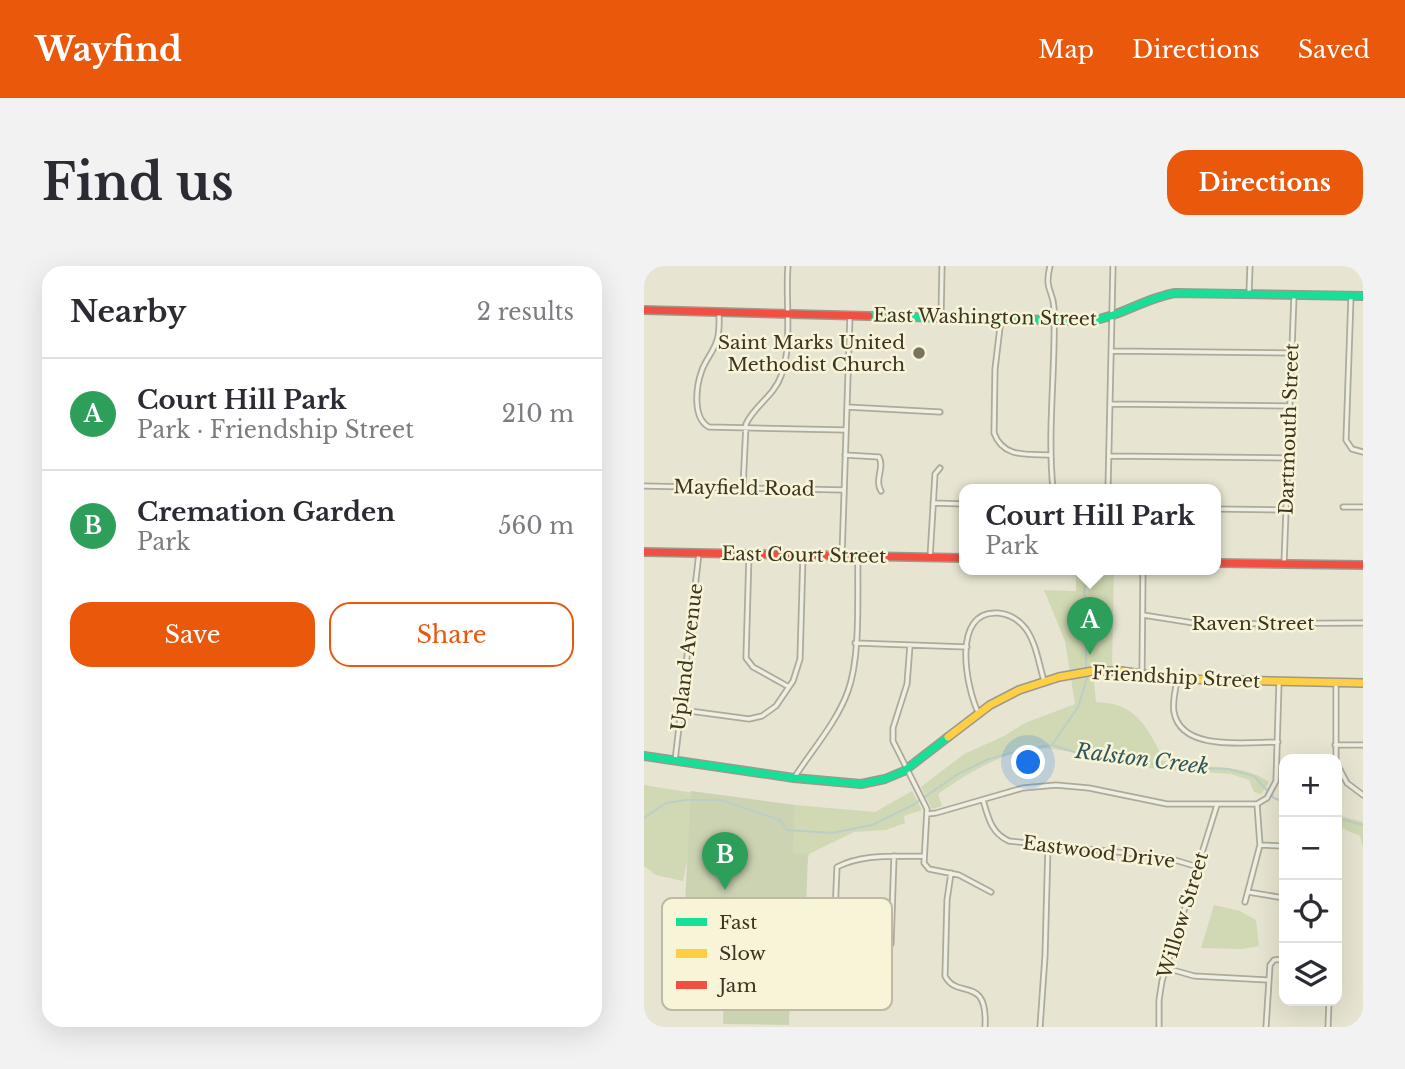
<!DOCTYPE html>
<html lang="en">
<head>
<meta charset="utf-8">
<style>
	:root { --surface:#fff; --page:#f2f2f3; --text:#2b2b33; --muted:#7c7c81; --line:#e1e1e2; --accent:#ea580c }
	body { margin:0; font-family:"Libre Baskerville",serif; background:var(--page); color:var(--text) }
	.controls { position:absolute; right:21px; bottom:21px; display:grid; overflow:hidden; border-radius:14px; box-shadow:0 7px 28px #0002 }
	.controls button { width:63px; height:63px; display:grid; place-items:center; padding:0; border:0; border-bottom:2px solid var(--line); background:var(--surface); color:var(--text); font:35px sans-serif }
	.you { position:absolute; left:385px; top:497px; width:24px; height:24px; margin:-18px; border:5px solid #fff; border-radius:50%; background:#1a73e8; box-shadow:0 0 0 10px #1a73e833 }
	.badge { display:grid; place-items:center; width:46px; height:46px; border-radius:50%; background:var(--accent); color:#fff; font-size:23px; font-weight:700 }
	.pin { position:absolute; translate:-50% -58px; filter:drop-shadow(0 2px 4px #0008) }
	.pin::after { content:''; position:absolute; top:37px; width:24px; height:21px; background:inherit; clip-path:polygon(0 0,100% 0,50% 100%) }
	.popup { position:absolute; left:315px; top:218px; width:262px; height:91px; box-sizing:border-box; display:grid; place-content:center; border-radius:14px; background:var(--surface); filter:drop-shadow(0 2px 5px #0005); font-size:23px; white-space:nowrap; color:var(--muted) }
	.popup b { font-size:26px; color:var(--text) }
	.popup::after { content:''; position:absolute; left:50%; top:100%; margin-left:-14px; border:14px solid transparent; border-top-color:var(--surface) }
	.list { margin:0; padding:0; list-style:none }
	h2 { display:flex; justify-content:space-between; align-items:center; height:91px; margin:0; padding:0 28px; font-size:30px }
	h2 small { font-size:23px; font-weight:400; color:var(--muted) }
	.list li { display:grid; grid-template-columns:46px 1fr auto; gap:21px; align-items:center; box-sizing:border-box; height:112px; padding:0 28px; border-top:2px solid var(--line) }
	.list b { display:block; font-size:26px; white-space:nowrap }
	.list p { margin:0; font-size:23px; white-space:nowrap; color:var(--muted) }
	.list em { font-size:23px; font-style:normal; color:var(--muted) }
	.actions { display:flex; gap:14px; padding:21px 28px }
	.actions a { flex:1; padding:16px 0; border:2px solid var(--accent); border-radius:21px; text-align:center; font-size:24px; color:var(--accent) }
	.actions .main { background:var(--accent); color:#fff }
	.icon { flex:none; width:38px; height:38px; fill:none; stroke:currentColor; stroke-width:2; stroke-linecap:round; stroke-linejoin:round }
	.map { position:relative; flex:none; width:719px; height:761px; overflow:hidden; border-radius:21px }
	header { display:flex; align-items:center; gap:42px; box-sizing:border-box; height:98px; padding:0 35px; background:var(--accent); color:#fff }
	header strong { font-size:33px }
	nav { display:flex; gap:38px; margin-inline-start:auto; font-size:24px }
	.intro { display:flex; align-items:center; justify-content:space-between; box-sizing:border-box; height:168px; padding:0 42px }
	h1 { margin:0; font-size:49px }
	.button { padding:18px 32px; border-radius:21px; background:var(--accent); color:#fff; font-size:24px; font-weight:700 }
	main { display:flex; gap:42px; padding:0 42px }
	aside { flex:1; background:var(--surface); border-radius:21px; box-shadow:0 7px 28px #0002 }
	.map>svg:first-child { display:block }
	.green { fill:#d0d9b3 }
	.cemetery { fill:#ccd3b3 }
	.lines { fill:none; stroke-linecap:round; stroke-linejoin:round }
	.stream { stroke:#bccec6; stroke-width:2 }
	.street-casing { stroke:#adaa99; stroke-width:7 }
	.fast-casing { stroke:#9c998a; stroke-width:10 }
	.slow-casing { stroke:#9c998a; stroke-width:10 }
	.jam-casing { stroke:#9c998a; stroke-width:10 }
	.street { stroke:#efeee3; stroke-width:3.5 }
	.fast { stroke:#16e098; stroke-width:7 }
	.slow { stroke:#ffcf43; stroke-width:7 }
	.jam { stroke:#f24e42; stroke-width:7 }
	.poi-dot { fill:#78725e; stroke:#f7f4d8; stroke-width:2.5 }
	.labels { text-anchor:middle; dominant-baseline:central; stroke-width:5; stroke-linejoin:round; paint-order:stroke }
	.street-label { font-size:19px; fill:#3d3420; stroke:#f7f4d8 }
	.poi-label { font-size:19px; fill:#3d3420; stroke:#f7f4d8; text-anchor:end }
	.water-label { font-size:21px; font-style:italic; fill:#2f565d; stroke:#f7f4d8 }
	.key { fill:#f7f4d8; stroke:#bfbaa1; stroke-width:2 }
	.key-label { font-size:19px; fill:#3d3420 }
</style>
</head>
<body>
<header>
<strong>Wayfind</strong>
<nav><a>Map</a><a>Directions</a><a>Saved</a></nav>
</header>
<div class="intro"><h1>Find us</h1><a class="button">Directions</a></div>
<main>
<aside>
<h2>Nearby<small>2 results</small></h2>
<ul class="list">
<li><span class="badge" style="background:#2e9e5b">A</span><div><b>Court Hill Park</b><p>Park · Friendship Street</p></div><em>210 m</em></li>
<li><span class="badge" style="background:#2e9e5b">B</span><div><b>Cremation Garden</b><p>Park</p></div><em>560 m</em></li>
</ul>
<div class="actions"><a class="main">Save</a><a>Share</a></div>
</aside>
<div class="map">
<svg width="719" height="761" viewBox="0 0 719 761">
	<rect width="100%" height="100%" fill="#e7e5d1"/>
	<path class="green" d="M432,303H470L468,403L449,404L452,436C490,437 501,457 517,488L516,494C551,505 594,494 625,516L617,528L610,526L605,514L587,508L505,502L506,496L501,495L499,500C469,497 439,487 409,483C369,479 325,506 294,528L298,540L288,543L277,521L320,488L360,470L381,457L431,438L421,375L400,324L432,325Z
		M0,519L100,535L52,553L39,615L12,609L0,600Z
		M268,525L278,544L260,550L261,557L242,564L210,566L165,588L163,598L150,592L147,581L151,539L231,546Z
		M693,549L719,556V582L716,570L693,560Z
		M570,639L596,645L612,654L615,680L598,683L557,682Z"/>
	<path class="cemetery" d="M47,525L151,539L149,587L164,588L160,699H147L145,759L79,758L80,723L63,721L64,693H38Z"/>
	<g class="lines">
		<path class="stream" d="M442,400L443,348L440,325L444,309
			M408,479L434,441L443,412
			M0,552L22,537L42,534H77L136,554L143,564L188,567L228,559L269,539L314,508L345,493L382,483L408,479L440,489L538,502L584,503L610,510L630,532L640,536
			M693,552L719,559"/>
		<defs>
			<path id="street" d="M406,0C400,25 409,23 410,42C412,102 403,163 409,223
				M605,28L606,0
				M707,30L702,174L708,183L719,186
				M75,46C75,55 76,65 73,74C70,85 62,93 58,104C52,120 48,152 65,161L202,164
				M297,51L298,0
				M357,53L351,103L350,167C359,192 383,188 405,189
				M468,85L648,87
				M467,138L646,140
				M203,141L296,146
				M201,189L235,191C241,202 230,213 237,225
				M465,190L644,192
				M0,220L200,224
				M99,222L102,158C110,140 130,130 137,110C149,81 141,32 144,0
				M464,223L469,0
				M289,237L320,238
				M699,241H719
				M572,243L642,244
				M105,288L102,392L109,401L145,421
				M198,290L206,49
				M286,292L291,208L296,202
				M640,298L650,29
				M499,349L556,358L719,357
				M211,377L323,381
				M266,379L263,418L249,462V475L283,543L280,597L285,603L315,609L347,626
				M498,406L499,303
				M533,413C532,423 528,435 530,446C537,486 603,476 634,476
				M38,444L105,453L118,450L132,440L149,415L156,393L159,289
				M334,446C322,421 307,344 354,347C366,348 375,354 382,363C392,377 395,398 400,415
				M691,479H719
				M692,493V417
				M31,495L55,287
				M693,498L703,517L719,529
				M150,512C168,484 193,456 204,425C217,389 213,329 214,290
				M339,534C344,551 347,567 365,575L502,589L524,592L554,601
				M283,548L292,547L379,522L412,519L445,522L523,538H613L623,532L632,515L635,416
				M616,579L640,580
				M250,590L247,678L241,683L193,681L190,671L193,601C220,587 251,591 280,590
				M307,607L303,634L301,710C313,734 344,708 341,761
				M604,626L640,632
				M601,636L616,579L613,538
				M522,702L550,710L624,714
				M396,761L401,690L404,579
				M515,761V734L518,715L573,539
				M622,761L626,699L630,694L640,693
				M684,761L685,735"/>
			<path id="fast" d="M225,50L445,55C476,51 501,32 531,27L719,30
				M0,490L150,512L217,518L241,513L260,505L304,471"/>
			<path id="slow" d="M304,471L346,439L375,424L415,411L449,405H477L533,413L719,417"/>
			<path id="jam" d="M0,44L225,50
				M0,286L320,292
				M572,297L719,299"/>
		</defs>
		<use href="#street" class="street-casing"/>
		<use href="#fast" class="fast-casing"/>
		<use href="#slow" class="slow-casing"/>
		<use href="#jam" class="jam-casing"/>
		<use href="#street" class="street"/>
		<use href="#fast" class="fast"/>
		<use href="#slow" class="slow"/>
		<use href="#jam" class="jam"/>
	</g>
	<circle class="poi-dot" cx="275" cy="87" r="7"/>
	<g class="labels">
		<g class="street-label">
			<text transform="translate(341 51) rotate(1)">East Washington Street</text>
			<text transform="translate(645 163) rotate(-88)">Dartmouth Street</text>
			<text transform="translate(100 222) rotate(1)">Mayfield Road</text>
			<text transform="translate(160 289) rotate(1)">East Court Street</text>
			<text x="609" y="357">Raven Street</text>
			<text transform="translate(43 391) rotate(-83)">Upland Avenue</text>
			<text transform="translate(532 411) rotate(3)">Friendship Street</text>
			<text transform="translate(455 586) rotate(7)">Eastwood Drive</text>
			<text transform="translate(539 649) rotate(-73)">Willow Street</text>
		</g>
		<g class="poi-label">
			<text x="261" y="76">Saint Marks United<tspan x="261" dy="22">Methodist Church</tspan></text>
		</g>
		<g class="water-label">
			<text transform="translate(498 493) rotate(7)">Ralston Creek</text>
		</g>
	</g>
	<rect x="18" y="632" width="230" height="112" rx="10" class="key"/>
	<rect x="32" y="652" width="31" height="8" fill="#16e098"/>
	<rect x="32" y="683" width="31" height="9" fill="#ffcf43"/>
	<rect x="32" y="715" width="31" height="8" fill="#f24e42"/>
	<g class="key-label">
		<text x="75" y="663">Fast</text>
		<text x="75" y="694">Slow</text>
		<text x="75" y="726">Jam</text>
	</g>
</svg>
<div class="controls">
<button>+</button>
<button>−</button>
<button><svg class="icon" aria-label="locate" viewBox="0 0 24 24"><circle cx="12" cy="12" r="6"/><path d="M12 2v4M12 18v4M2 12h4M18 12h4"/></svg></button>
<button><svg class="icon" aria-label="layers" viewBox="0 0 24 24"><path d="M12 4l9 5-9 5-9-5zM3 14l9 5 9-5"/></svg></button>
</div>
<div class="you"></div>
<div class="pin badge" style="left:446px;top:389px;background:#2e9e5b">A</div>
<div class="popup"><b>Court Hill Park</b>Park</div>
<div class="pin badge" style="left:81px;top:624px;background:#2e9e5b">B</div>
</div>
</main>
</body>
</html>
